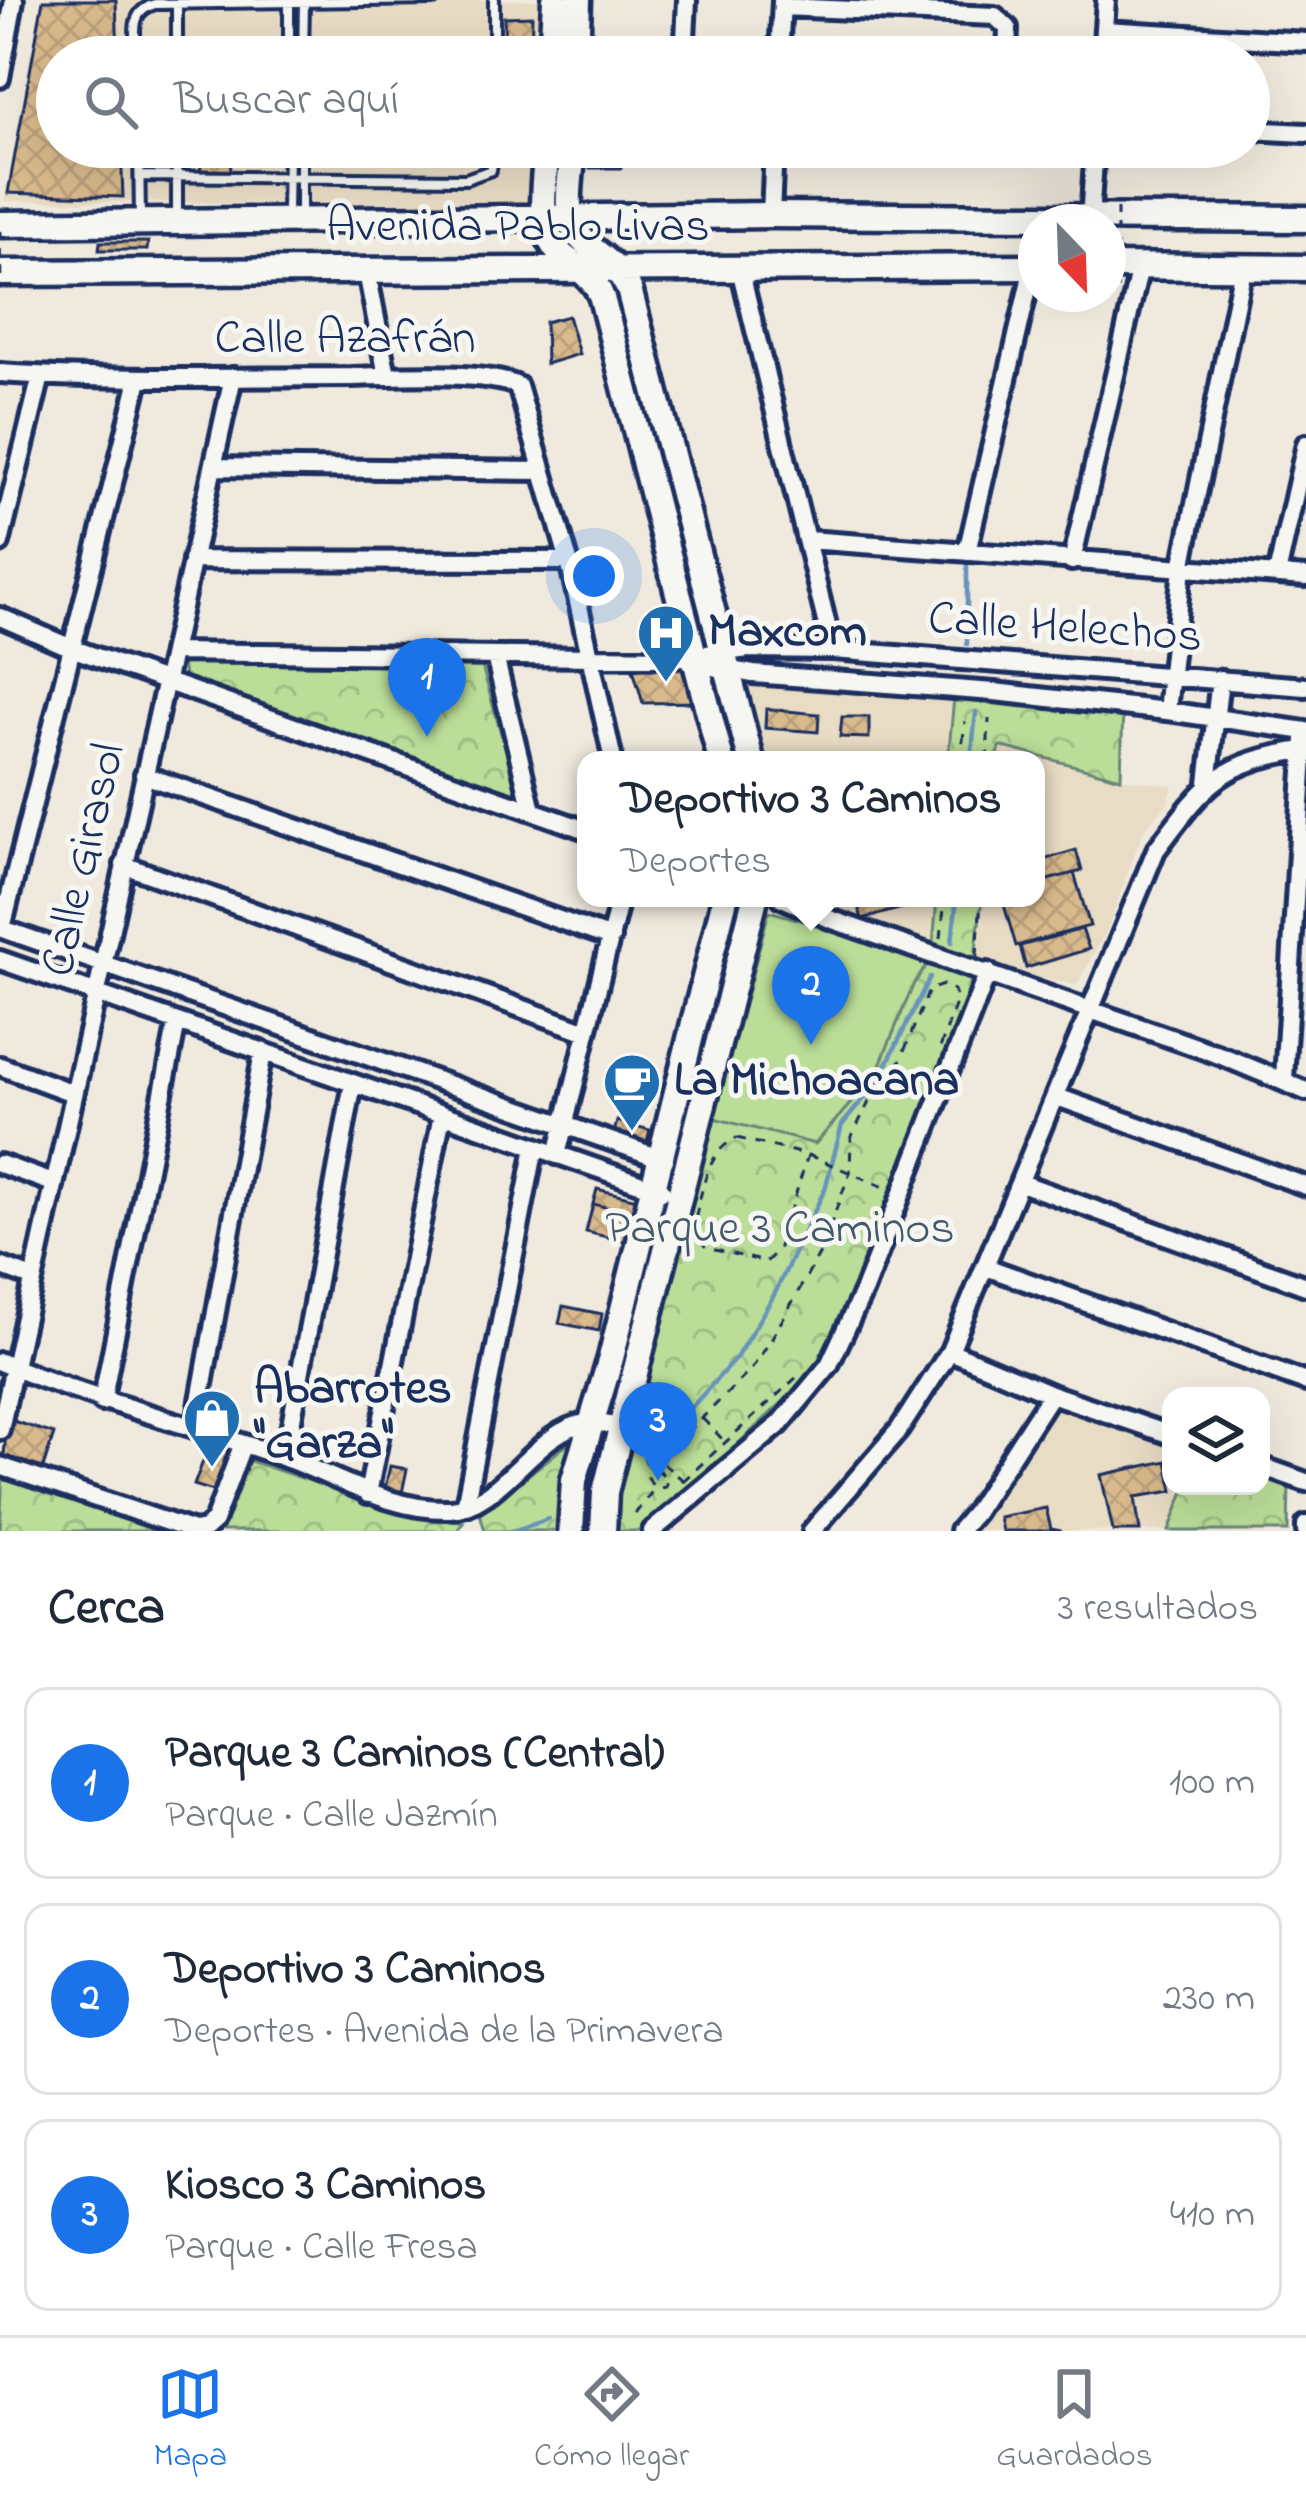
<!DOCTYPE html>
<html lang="es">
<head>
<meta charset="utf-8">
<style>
	:root { --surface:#fff; --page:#f6f6f7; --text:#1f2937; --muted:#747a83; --line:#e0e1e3; --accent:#1a73e8 }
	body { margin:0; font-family:"Indie Flower",sans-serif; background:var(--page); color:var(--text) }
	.controls { position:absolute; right:36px; bottom:36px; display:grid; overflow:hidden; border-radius:24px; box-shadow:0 12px 48px #0002 }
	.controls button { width:108px; height:108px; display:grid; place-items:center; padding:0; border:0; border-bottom:3px solid var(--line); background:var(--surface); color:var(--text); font:60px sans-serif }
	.compass { position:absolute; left:1018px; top:204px; width:108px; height:108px; border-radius:50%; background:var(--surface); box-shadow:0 12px 48px #0002; rotate:157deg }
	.you { position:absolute; left:594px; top:576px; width:42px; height:42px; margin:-30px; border:9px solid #fff; border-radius:50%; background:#1a73e8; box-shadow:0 0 0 18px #1a73e833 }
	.badge { display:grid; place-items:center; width:78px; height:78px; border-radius:50%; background:var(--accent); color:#fff; font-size:39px; font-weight:700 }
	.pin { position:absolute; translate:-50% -99px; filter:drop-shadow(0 3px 6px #0008) }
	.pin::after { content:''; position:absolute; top:63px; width:42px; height:36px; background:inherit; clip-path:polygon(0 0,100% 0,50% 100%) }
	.popup { position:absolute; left:577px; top:751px; width:468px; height:156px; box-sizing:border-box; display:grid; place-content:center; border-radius:24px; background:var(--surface); filter:drop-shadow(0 3px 9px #0005); font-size:39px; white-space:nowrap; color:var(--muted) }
	.popup b { font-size:45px; color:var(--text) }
	.popup::after { content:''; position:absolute; left:50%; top:100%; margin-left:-24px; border:24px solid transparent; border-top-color:var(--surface) }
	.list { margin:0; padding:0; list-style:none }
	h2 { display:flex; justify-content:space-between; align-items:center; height:156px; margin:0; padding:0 48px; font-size:51px }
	h2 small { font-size:39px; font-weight:400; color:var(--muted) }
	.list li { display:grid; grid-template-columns:78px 1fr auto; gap:36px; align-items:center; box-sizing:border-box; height:192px; margin:0 24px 24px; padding:0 24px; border:3px solid var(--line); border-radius:24px }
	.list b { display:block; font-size:45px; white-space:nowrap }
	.list p { margin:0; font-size:39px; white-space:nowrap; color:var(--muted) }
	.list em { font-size:39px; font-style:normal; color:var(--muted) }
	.icon { flex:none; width:66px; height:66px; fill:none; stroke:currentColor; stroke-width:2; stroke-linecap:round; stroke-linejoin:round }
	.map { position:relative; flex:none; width:1306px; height:1531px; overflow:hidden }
	.search { position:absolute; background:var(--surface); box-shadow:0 12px 48px #0002; left:36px; right:36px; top:36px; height:132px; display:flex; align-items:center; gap:30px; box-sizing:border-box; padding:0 42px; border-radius:66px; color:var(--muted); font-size:45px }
	.sheet { height:804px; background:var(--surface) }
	nav { display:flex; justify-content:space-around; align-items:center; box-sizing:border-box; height:168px; border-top:3px solid var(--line); background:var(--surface); font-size:33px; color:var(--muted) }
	nav a { display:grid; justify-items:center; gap:6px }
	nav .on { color:var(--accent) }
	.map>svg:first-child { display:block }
	.built { fill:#e9dcc5 }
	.park { fill:url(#park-crowns); stroke:#6a867a; stroke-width:3 }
	.garden { fill:#badd97; stroke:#6a867a; stroke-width:3 }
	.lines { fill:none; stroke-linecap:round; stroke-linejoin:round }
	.stream { stroke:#6993bd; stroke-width:4.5 }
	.building { fill:url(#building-cross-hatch); stroke:#1b2f5e; stroke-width:3 }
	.lane-casing { stroke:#1b2f5e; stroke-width:16 }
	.street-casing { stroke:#1b2f5e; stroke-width:26 }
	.secondary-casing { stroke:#1b2f5e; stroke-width:33 }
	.path { stroke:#1b2f5e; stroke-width:3; stroke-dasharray:9 9; stroke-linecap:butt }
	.lane { stroke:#f6f6f2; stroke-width:8 }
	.street { stroke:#f6f6f2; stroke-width:16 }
	.secondary { stroke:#f6f6f2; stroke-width:24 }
	.path-bridge { stroke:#1b2f5e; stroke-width:3; stroke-dasharray:9 9; stroke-linecap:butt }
	.labels { text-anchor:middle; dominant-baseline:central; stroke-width:10; stroke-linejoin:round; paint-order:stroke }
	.street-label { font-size:48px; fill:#1b2f5e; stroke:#f6f6f2 }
	.poi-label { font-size:48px; font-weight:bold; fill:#1b2f5e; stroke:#f6f6f2; text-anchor:start }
	.park-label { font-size:48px; fill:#435a6c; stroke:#f6f6f2 }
</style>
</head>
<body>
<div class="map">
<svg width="1306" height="1531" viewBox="0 0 1306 1531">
	<defs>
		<pattern id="park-crowns" width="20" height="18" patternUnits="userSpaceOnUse" patternTransform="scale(3)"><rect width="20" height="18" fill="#badd97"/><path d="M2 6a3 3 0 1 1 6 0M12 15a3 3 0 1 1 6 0" fill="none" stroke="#9fbe85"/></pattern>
		<pattern id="building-cross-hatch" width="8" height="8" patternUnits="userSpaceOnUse" patternTransform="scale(3)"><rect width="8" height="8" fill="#d9ba8c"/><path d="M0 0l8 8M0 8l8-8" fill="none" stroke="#baa07b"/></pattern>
	</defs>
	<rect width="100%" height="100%" fill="#f0eade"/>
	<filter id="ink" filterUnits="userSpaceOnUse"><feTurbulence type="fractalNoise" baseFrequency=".00833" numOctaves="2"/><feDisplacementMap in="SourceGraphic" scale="24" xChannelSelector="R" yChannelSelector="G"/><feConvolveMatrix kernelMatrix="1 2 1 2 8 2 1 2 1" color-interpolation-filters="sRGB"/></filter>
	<g filter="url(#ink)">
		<path class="built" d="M46,0H539L536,57H57V147H533L530,213L387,204L4,201Z
			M763,684L954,697L948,760H762L748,687Z
			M999,746L1121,778L1173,786L1169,802L1143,831L1108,928L1077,985L974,966L982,898H1036V760H997Z
			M794,898H937L932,958Z
			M1055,1406L1171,1444V1486H1186L1169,1531H971Z"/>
		<path class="park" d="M182,662L482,666L519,797L184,678Z
			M954,697L1123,707L1121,778L1000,746L997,760H948Z
			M937,898H982L974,966L980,978L836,1339L808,1378L690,1489L640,1531H613L619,1480L714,1118L816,1143L876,1074L914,983L932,958Z
			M570,1442L559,1506L562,1531H485L480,1513Z
			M244,1459L374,1502L463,1522L457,1531H217Z
			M3,1473L179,1531H0Z
			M1261,1473L1289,1482L1288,1531H1169L1186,1486H1261Z"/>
		<path class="garden" d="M769,911L932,958L914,983L876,1074L815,1144L714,1118Z"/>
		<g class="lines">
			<path class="stream" d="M967,566V644
				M971,760L976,712
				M952,942L957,898
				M660,1442L736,1358L774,1295L825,1189L842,1125L879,1080L930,977
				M515,1531L548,1519"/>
		</g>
		<path class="building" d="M43,0H116L118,57H57V147H121L123,197L8,193Z
			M532,16L531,57H505L504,17Z
			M200,147H230L231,174L201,176Z
			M591,147H622L621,168H590Z
			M100,242H148L147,250H99Z
			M568,316L579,354L546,364L545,322Z
			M689,663L700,702L643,703L632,666Z
			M766,709L819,714L818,732L765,728Z
			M842,717H869V738L840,737Z
			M1076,850L1082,871L1036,883V862Z
			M1074,873L1090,926L1016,946L1002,898H1036V883Z
			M856,898H928L929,901L862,919Z
			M1082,929L1089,949L1026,968L1020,946Z
			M617,1121L650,1130L646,1145L613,1137Z
			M597,1189L637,1199L633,1214L593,1204Z
			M593,1204L633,1214L627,1242L586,1232Z
			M563,1306L602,1314L599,1331L559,1323Z
			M7,1419L54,1434L43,1468L4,1456Z
			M211,1440L231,1453L216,1492L194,1485Z
			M1167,1461L1173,1491L1135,1497L1140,1531H1113L1101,1475Z
			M390,1466L407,1469L402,1493L385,1488Z
			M1046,1508L1051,1529L1061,1531H1002L999,1517Z"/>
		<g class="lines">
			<defs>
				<path id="lane" d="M494,0V57
					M136,57C136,34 128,12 155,4L434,0
					M177,57V4
					M289,57V3
					M303,57L304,3
					M139,147L140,217
					M140,176L466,179L491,170L495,147
					M287,214L288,147
					M301,214V147
					M177,217V147"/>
				<path id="street" d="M782,7L995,16L1008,28L1007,57
					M1104,30L1306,42
					M684,57L687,0
					M779,57L782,1
					M1102,57L1106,0
					M0,78L14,0
					M1249,130L1306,133
					M771,215L774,147
					M1090,219L1095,147
					M740,269L833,650
					M367,272L387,376
					M0,373C117,381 235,377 352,377C394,376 483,370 518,386L569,561L613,760
					M213,467L543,471
					M808,540L1306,577
					M0,543L41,376
					M967,552L1033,267
					M192,560L569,561
					M1072,561L1140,267
					M1277,575L1306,444
					M0,617L74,649L586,830
					M172,652L673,658L749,649L833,650L1306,687
					M495,656L532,810
					M691,663L753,674L994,692L1167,711L1306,731
					M1167,711L1182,568L1243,268
					M144,775L611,938
					M1208,783L1220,679
					M124,865L587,1032
					M782,898L830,919L1222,1056L1306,1091
					M0,928L665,1160
					M2,928L139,379
					M0,960L662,1191
					M0,1066L73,1093
					M1284,1079L1305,739
					M1057,1097L1306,1186
					M557,1155L620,898
					M0,1164L53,1183
					M1021,1183L1306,1286
					M0,1266L32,1278
					M986,1267L1306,1382
					M950,1351L1051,1394L1171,1435
					M0,1362C93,1401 191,1424 285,1458C338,1477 391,1511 450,1509C502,1507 535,1429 587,1423C599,1421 612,1426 623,1428
					M102,1402L177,1022
					M195,1428L263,1052
					M0,1430L233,377
					M285,1458L353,1083
					M0,1466L194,1531L205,1529L214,1521L242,1446
					M1261,1466L1306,1482
					M368,1494L442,1115
					M465,1506L535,1147
					M652,1531L780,1424L829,1365L864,1290L988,972
					M812,1531L899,1430L950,1351L1156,850C1205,785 1219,762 1304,750
					M959,1531L975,1512L1051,1394
					M1306,1531V1525"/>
				<path id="secondary" d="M552,57L555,0
					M576,57L578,0
					M547,147C545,181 533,232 564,257C579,269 595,278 602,298L721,760
					M573,147C572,171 562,213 577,233C592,255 614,258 629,289L751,760
					M0,224L771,215L1306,219
					M1108,266L1306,268
					M0,273L1036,267
					M571,1531L574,1480L611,1358L725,898
					M603,1531L605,1492L755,898"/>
			</defs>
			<use href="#lane" class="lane-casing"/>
			<use href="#street" class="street-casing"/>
			<use href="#secondary" class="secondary-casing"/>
			<path class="path" d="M1086,294L1117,295
				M961,760L965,721
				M987,760L989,719
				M941,938L945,898
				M977,956L981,898
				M737,1138L808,1155L778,1250L766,1262L707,1248L692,1232C701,1201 704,1151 737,1138Z
				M703,1419L726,1443
				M636,1442L651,1471
				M683,1481L797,1377
				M684,1481L659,1460L751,1370L772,1338L820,1253L850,1172L851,1138L871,1098L892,1081L929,990L943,985L954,990L957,1000L939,1051
				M635,1514L654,1489L648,1477L660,1471L667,1480L665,1487L654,1489"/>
			<use href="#lane" class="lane"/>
			<use href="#street" class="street"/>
			<use href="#secondary" class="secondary"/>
			<path class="path-bridge" d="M1117,208V295
				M0,231L1,284
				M808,1155L889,1189"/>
		</g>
	</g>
	<defs>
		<symbol id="hospital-pin" viewBox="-11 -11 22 30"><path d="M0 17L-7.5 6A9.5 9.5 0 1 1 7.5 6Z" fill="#1f6fb2" stroke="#f6f6f2"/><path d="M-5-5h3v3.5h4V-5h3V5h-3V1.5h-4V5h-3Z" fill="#fff"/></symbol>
		<symbol id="cafe-pin" viewBox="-11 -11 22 30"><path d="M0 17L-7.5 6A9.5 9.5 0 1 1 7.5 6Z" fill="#1f6fb2" stroke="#f6f6f2"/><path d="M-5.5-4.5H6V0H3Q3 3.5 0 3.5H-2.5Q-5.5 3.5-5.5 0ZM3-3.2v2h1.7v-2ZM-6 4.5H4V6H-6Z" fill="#fff"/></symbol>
		<symbol id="shop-pin" viewBox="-11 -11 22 30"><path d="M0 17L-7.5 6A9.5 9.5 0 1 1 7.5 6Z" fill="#1f6fb2" stroke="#f6f6f2"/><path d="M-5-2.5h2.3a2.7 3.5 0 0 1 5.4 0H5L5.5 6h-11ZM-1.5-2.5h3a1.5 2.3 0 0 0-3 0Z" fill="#fff"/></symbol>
	</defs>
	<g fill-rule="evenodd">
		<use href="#hospital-pin" x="633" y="600" width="66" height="90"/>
		<use href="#cafe-pin" x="599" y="1049" width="66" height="90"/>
		<use href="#shop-pin" x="179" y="1385" width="66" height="90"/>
	</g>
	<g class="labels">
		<g class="street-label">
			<text x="518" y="228">Avenida Pablo Livas</text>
			<text x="345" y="340">Calle Azafrán</text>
			<text transform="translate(1065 629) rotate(4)">Calle Helechos</text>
			<text transform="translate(85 860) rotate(-77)">Calle Girasol</text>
		</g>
		<g class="poi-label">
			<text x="708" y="633">Maxcom</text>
			<text x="674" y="1082">La Michoacana</text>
			<text x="254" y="1390">Abarrotes<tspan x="254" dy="55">"Garza"</tspan></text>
		</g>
		<g class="park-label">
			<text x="780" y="1230">Parque 3 Caminos</text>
		</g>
	</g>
</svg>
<div class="controls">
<button><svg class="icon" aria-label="layers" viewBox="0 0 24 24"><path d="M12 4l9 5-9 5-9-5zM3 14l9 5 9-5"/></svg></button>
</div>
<svg class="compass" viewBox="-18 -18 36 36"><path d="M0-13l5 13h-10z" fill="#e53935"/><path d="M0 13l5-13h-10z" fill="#747a83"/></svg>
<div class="you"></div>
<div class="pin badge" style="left:427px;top:737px">1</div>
<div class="pin badge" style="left:811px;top:1045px">2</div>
<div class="popup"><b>Deportivo 3 Caminos</b>Deportes</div>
<div class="pin badge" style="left:658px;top:1481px">3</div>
<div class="search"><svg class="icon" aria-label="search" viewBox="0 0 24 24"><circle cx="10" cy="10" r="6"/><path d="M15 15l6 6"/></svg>Buscar aquí</div>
</div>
<section class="sheet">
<h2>Cerca<small>3 resultados</small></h2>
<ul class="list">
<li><span class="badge">1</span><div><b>Parque 3 Caminos (Central)</b><p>Parque · Calle Jazmín</p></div><em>100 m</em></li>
<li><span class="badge">2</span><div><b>Deportivo 3 Caminos</b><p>Deportes · Avenida de la Primavera</p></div><em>230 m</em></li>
<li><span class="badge">3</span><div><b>Kiosco 3 Caminos</b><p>Parque · Calle Fresa</p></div><em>410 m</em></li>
</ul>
</section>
<nav>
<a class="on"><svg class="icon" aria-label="map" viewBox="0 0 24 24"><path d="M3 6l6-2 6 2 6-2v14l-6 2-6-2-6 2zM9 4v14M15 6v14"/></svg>Mapa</a>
<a><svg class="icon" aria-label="directions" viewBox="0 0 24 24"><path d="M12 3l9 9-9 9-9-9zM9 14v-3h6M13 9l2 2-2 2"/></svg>Cómo llegar</a>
<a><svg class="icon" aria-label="saved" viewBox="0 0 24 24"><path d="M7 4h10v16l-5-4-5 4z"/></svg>Guardados</a>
</nav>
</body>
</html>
